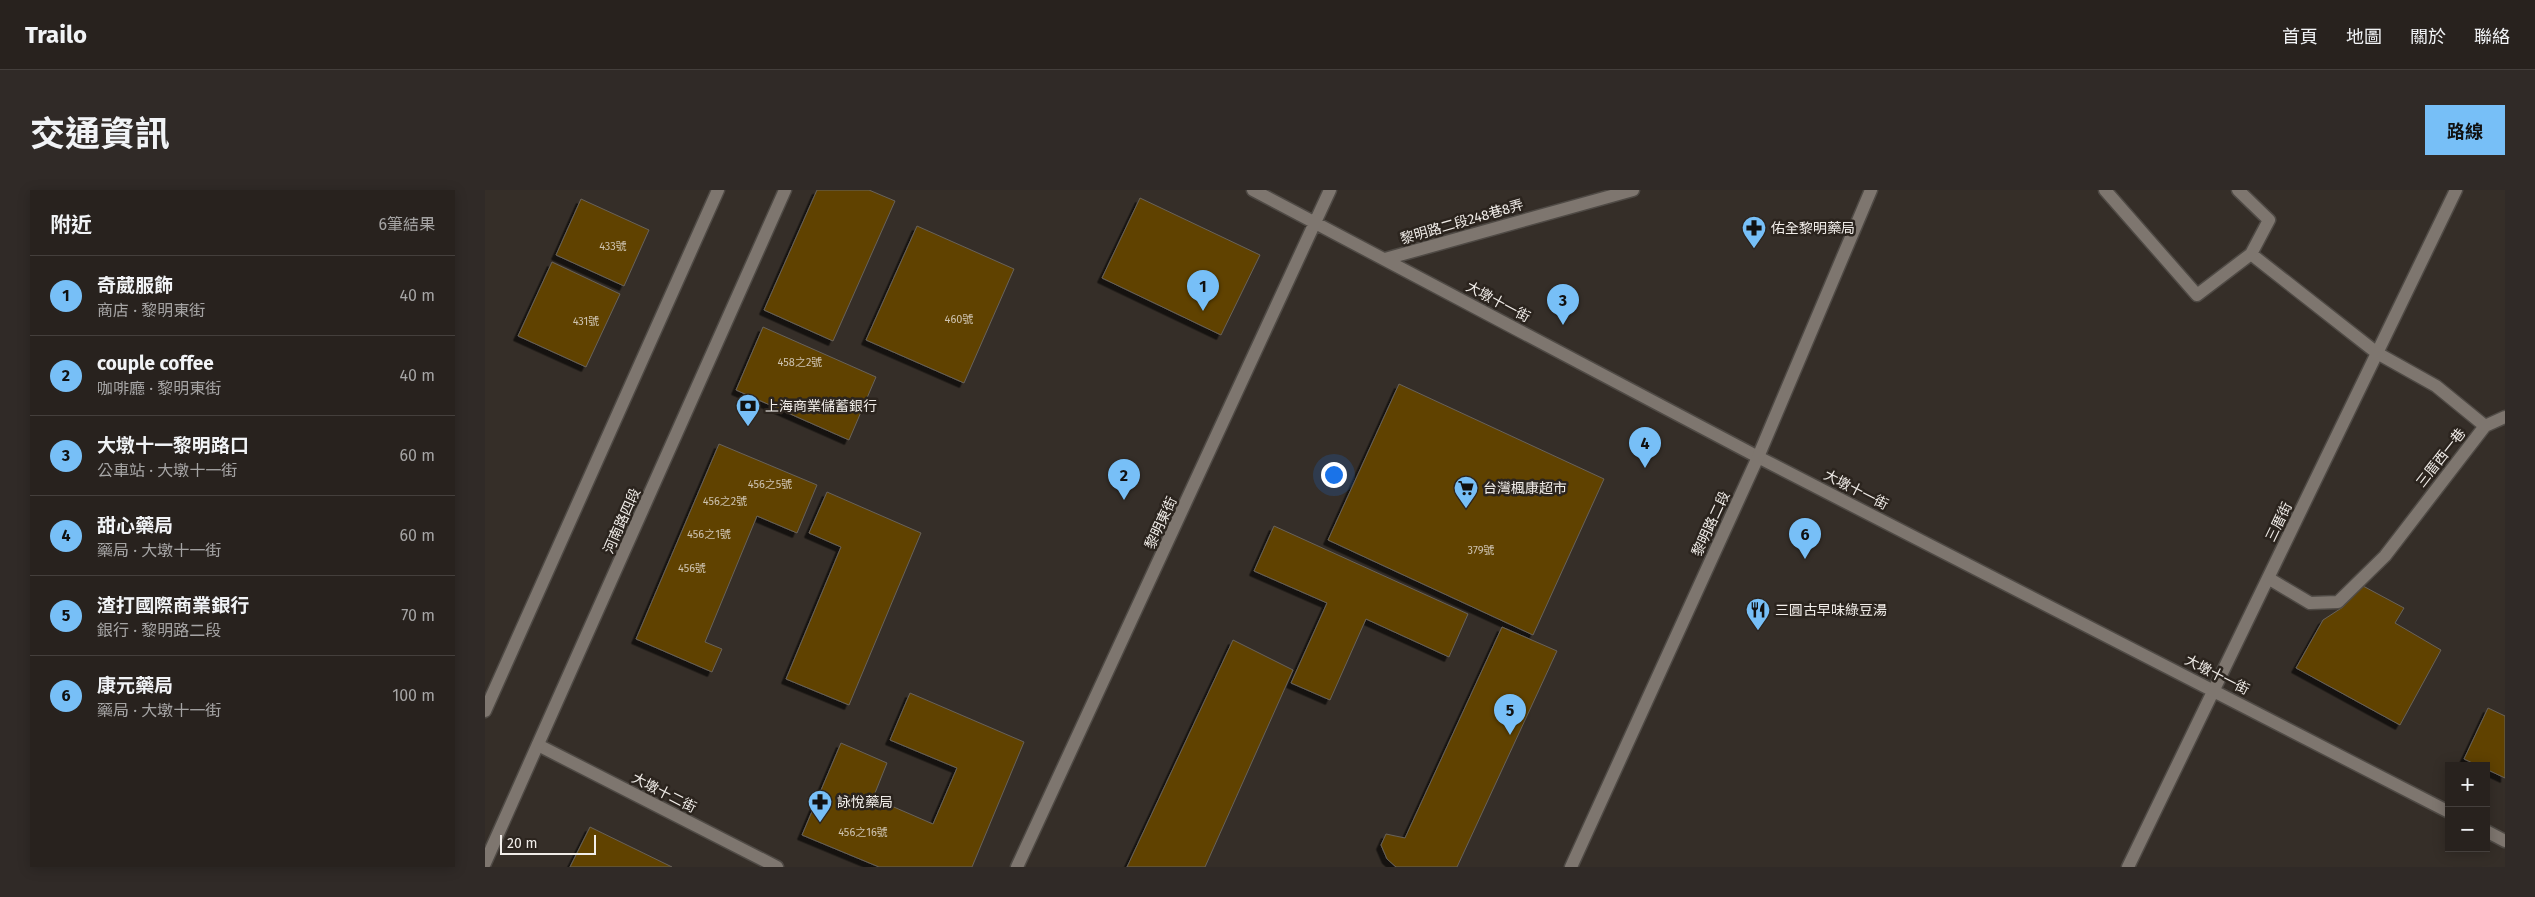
<!DOCTYPE html>
<html lang="zh-TW">
<head>
<meta charset="utf-8">
<style>
	:root { --surface:#28221e; --page:#302a27; --text:#f1f3f6; --muted:#a5a4a4; --line:#443f3c; --accent:#77bff7 }
	body { margin:0; font-family:"Fira Sans","Noto Sans TC",sans-serif; background:var(--page); color:var(--text) }
	.controls { position:absolute; right:15px; bottom:15px; display:grid; overflow:hidden; border-radius:0px; box-shadow:0 2px 12px #0003 }
	.controls button { width:45px; height:45px; display:grid; place-items:center; padding:0; border:0; border-bottom:1px solid var(--line); background:var(--surface); color:var(--text); font:25px sans-serif }
	.scale { position:absolute; left:15px; bottom:12px; width:96px; box-sizing:border-box; padding-left:5px; border:2px solid #f1ede9; border-top:0; font-size:14px; line-height:18px; white-space:nowrap; color:#f1ede9; -webkit-text-stroke:4px #2b241e; paint-order:stroke }
	.you { position:absolute; left:848px; top:284px; width:18px; height:18px; margin:-12px; border:4px solid #fff; border-radius:50%; background:#1a73e8; box-shadow:0 0 0 8px #1a73e833 }
	.badge { display:grid; place-items:center; width:32px; height:32px; border-radius:50%; background:var(--accent); color:#111; font-size:16px; font-weight:700 }
	.pin { position:absolute; translate:-50% -41px; filter:drop-shadow(0 1px 2px #0008) }
	.pin::after { content:''; position:absolute; top:26px; width:18px; height:15px; background:inherit; clip-path:polygon(0 0,100% 0,50% 100%) }
	.list { margin:0; padding:0; list-style:none }
	h2 { display:flex; justify-content:space-between; align-items:center; height:65px; margin:0; padding:0 20px; font-size:21px }
	h2 small { font-size:16px; font-weight:400; color:var(--muted) }
	.list li { display:grid; grid-template-columns:32px 1fr auto; gap:15px; align-items:center; box-sizing:border-box; height:80px; padding:0 20px; border-top:1px solid var(--line) }
	.list b { display:block; font-size:19px; white-space:nowrap }
	.list p { margin:0; font-size:16px; white-space:nowrap; color:var(--muted) }
	.list em { font-size:16px; font-style:normal; color:var(--muted) }
	.map { position:relative; flex:none; width:2020px; height:677px; overflow:hidden; border-radius:0px }
	header { display:flex; align-items:center; gap:30px; box-sizing:border-box; height:70px; padding:0 25px; background:var(--surface); border-bottom:1px solid var(--line) }
	header strong { font-size:24px }
	nav { display:flex; gap:28px; margin-inline-start:auto; font-size:18px }
	.intro { display:flex; align-items:center; justify-content:space-between; box-sizing:border-box; height:120px; padding:0 30px }
	h1 { margin:0; font-size:35px }
	.button { padding:12px 22px; border-radius:0px; background:var(--accent); color:#111; font-size:18px; font-weight:700 }
	main { display:flex; gap:30px; padding:0 30px }
	aside { flex:1; background:var(--surface); border-radius:0px; box-shadow:0 2px 12px #0003 }
	.map>svg:first-child { display:block }
	.building { fill:#614200; stroke:#68625a; filter:url(#shadow) }
	.lines { fill:none; stroke-linecap:round; stroke-linejoin:round }
	.street-casing { stroke:#4f4a45; stroke-width:15 }
	.secondary-casing { stroke:#4f4a45; stroke-width:15 }
	.street { stroke:#7e766f; stroke-width:12 }
	.secondary { stroke:#7e766f; stroke-width:12 }
	.labels { text-anchor:middle; dominant-baseline:central; stroke-width:5; stroke-linejoin:round; paint-order:stroke }
	.number-label { font-size:11px; fill:#cdc2af }
	.street-label { font-size:14px; fill:#f1ede9; stroke:#2b241e }
	.poi-label { font-size:14px; fill:#f1ede9; stroke:#2b241e; text-anchor:start }
</style>
</head>
<body>
<header>
<strong>Trailo</strong>
<nav><a>首頁</a><a>地圖</a><a>關於</a><a>聯絡</a></nav>
</header>
<div class="intro"><h1>交通資訊</h1><a class="button">路線</a></div>
<main>
<aside>
<h2>附近<small>6筆結果</small></h2>
<ul class="list">
<li><span class="badge">1</span><div><b>奇葳服飾</b><p>商店 · 黎明東街</p></div><em>40 m</em></li>
<li><span class="badge">2</span><div><b>couple coffee</b><p>咖啡廳 · 黎明東街</p></div><em>40 m</em></li>
<li><span class="badge">3</span><div><b>大墩十一黎明路口</b><p>公車站 · 大墩十一街</p></div><em>60 m</em></li>
<li><span class="badge">4</span><div><b>甜心藥局</b><p>藥局 · 大墩十一街</p></div><em>60 m</em></li>
<li><span class="badge">5</span><div><b>渣打國際商業銀行</b><p>銀行 · 黎明路二段</p></div><em>70 m</em></li>
<li><span class="badge">6</span><div><b>康元藥局</b><p>藥局 · 大墩十一街</p></div><em>100 m</em></li>
</ul>
</aside>
<div class="map">
<svg width="2020" height="677" viewBox="0 0 2020 677">
	<defs>
		<filter id="shadow"><feDropShadow dx="-4.5" dy="4.5" stdDeviation="0" flood-color="#0009"/></filter>
	</defs>
	<rect width="100%" height="100%" fill="#352e28"/>
	<path class="building" d="M332,0H384L410,11L348,151L279,120Z
		M655,8L775,65L736,145L617,88Z
		M96,9L164,40L139,96L71,65Z
		M432,36L529,79L479,193L381,150Z
		M67,72L135,104L101,177L33,146Z
		M278,137L391,187L364,250L251,200Z
		M914,194L1119,289L1048,445L843,350Z
		M234,254L332,295L312,343L272,326L220,452L237,459L227,482L151,449Z
		M342,302L436,343L364,515L301,489L356,357L324,343Z
		M789,336L983,424L964,467L881,429L845,510L806,493L842,413L769,381Z
		M1878,396L1919,418L1910,433L1956,460L1915,535L1811,478L1838,430L1858,417Z
		M1017,437L1072,461L972,677H911L902,669L896,655L901,644L920,648Z
		M748,450L808,480L720,677H642Z
		M425,503L539,552L487,677H394L317,645L356,553L402,573L388,608L448,634L472,578L405,550Z
		M2003,518L2020,526V588L2001,579V576H1994L1979,569Z
		M105,637L187,677H85Z"/>
	<g class="lines">
		<defs>
			<path id="street" d="M768,0L1273,267L1964,622
				M1620,0L1712,105L1766,64L1784,30L1753,0
				M1766,64L1892,163L1951,196L2000,236L1900,366L1853,412L1825,413L1783,388
				M900,69L1148,0
				M2000,236L2020,227
				M53,555L292,677
				M2001,641L2020,651
				M532,677L845,0
				M1643,677L1971,0"/>
			<path id="secondary" d="M0,521L233,0
				M0,673L300,0
				M1086,677L1273,267L1386,0"/>
		</defs>
		<use href="#street" class="street-casing"/>
		<use href="#secondary" class="secondary-casing"/>
		<use href="#street" class="street"/>
		<use href="#secondary" class="secondary"/>
	</g>
	<defs>
		<symbol id="pharmacy-pin" viewBox="-11 -11 22 30"><path d="M0 17L-7.5 6A9.5 9.5 0 1 1 7.5 6Z" fill="#77bff7" stroke="#2b241e"/><path d="M-2-6h4v4h4v4h-4v4h-4v-4h-4v-4h4Z" fill="#111"/></symbol>
		<symbol id="bank-pin" viewBox="-11 -11 22 30"><path d="M0 17L-7.5 6A9.5 9.5 0 1 1 7.5 6Z" fill="#77bff7" stroke="#2b241e"/><path d="M-6-4H6V4H-6ZM0-2.3a2.3 2.3 0 1 0 0 4.6a2.3 2.3 0 1 0 0-4.6Z" fill="#111"/></symbol>
		<symbol id="supermarket-pin" viewBox="-11 -11 22 30"><path d="M0 17L-7.5 6A9.5 9.5 0 1 1 7.5 6Z" fill="#77bff7" stroke="#2b241e"/><path d="M-6-5.5h2.5l.6 2H6L4.5 2H-2.5L-4.4-4H-6ZM-1.5 3.2a1.3 1.3 0 1 0 .1 0ZM3 3.2a1.3 1.3 0 1 0 .1 0Z" fill="#111"/></symbol>
		<symbol id="restaurant-pin" viewBox="-11 -11 22 30"><path d="M0 17L-7.5 6A9.5 9.5 0 1 1 7.5 6Z" fill="#77bff7" stroke="#2b241e"/><path d="M-5-6h1v4h1v-4h1v4h1v-4h1v5L-1.5 .5V6h-2V.5L-5-1ZM5-6V6H3V1.5H1.5Q1.5-4 5-6Z" fill="#111"/></symbol>
	</defs>
	<g fill-rule="evenodd">
		<use href="#pharmacy-pin" x="1255" y="24" width="28" height="38"/>
		<use href="#bank-pin" x="249" y="202" width="28" height="38"/>
		<use href="#supermarket-pin" x="967" y="284" width="28" height="38"/>
		<use href="#restaurant-pin" x="1259" y="406" width="28" height="38"/>
		<use href="#pharmacy-pin" x="321" y="598" width="28" height="38"/>
	</g>
	<g class="labels">
		<g class="number-label">
			<text x="128" y="56">433號</text>
			<text x="474" y="129">460號</text>
			<text x="101" y="131">431號</text>
			<text x="315" y="172">458之2號</text>
			<text x="285" y="294">456之5號</text>
			<text x="240" y="311">456之2號</text>
			<text x="224" y="344">456之1號</text>
			<text x="996" y="360">379號</text>
			<text x="207" y="378">456號</text>
			<text x="378" y="642">456之16號</text>
		</g>
		<g class="street-label">
			<text transform="translate(977 32) rotate(-16)">黎明路二段248巷8弄</text>
			<text transform="translate(1013 112) rotate(28)">大墩十一街</text>
			<text transform="translate(1956 268) rotate(-52)">三厝西一巷</text>
			<text transform="translate(1371 300) rotate(27)">大墩十一街</text>
			<text transform="translate(137 331) rotate(-66)">河南路四段</text>
			<text transform="translate(1794 332) rotate(-64)">三厝街</text>
			<text transform="translate(676 333) rotate(-65)">黎明東街</text>
			<text transform="translate(1226 334) rotate(-65)">黎明路二段</text>
			<text transform="translate(1732 485) rotate(27)">大墩十一街</text>
			<text transform="translate(179 603) rotate(27)">大墩十二街</text>
		</g>
		<g class="poi-label">
			<text x="1286" y="38">佑全黎明藥局</text>
			<text x="280" y="216">上海商業儲蓄銀行</text>
			<text x="998" y="298">台灣楓康超市</text>
			<text x="1290" y="420">三圓古早味綠豆湯</text>
			<text x="352" y="612">詠悅藥局</text>
		</g>
	</g>
</svg>
<div class="controls">
<button>+</button>
<button>−</button>
</div>
<div class="scale">20 m</div>
<div class="you"></div>
<div class="pin badge" style="left:718px;top:121px">1</div>
<div class="pin badge" style="left:639px;top:310px">2</div>
<div class="pin badge" style="left:1078px;top:135px">3</div>
<div class="pin badge" style="left:1160px;top:278px">4</div>
<div class="pin badge" style="left:1025px;top:545px">5</div>
<div class="pin badge" style="left:1320px;top:369px">6</div>
</div>
</main>
</body>
</html>
